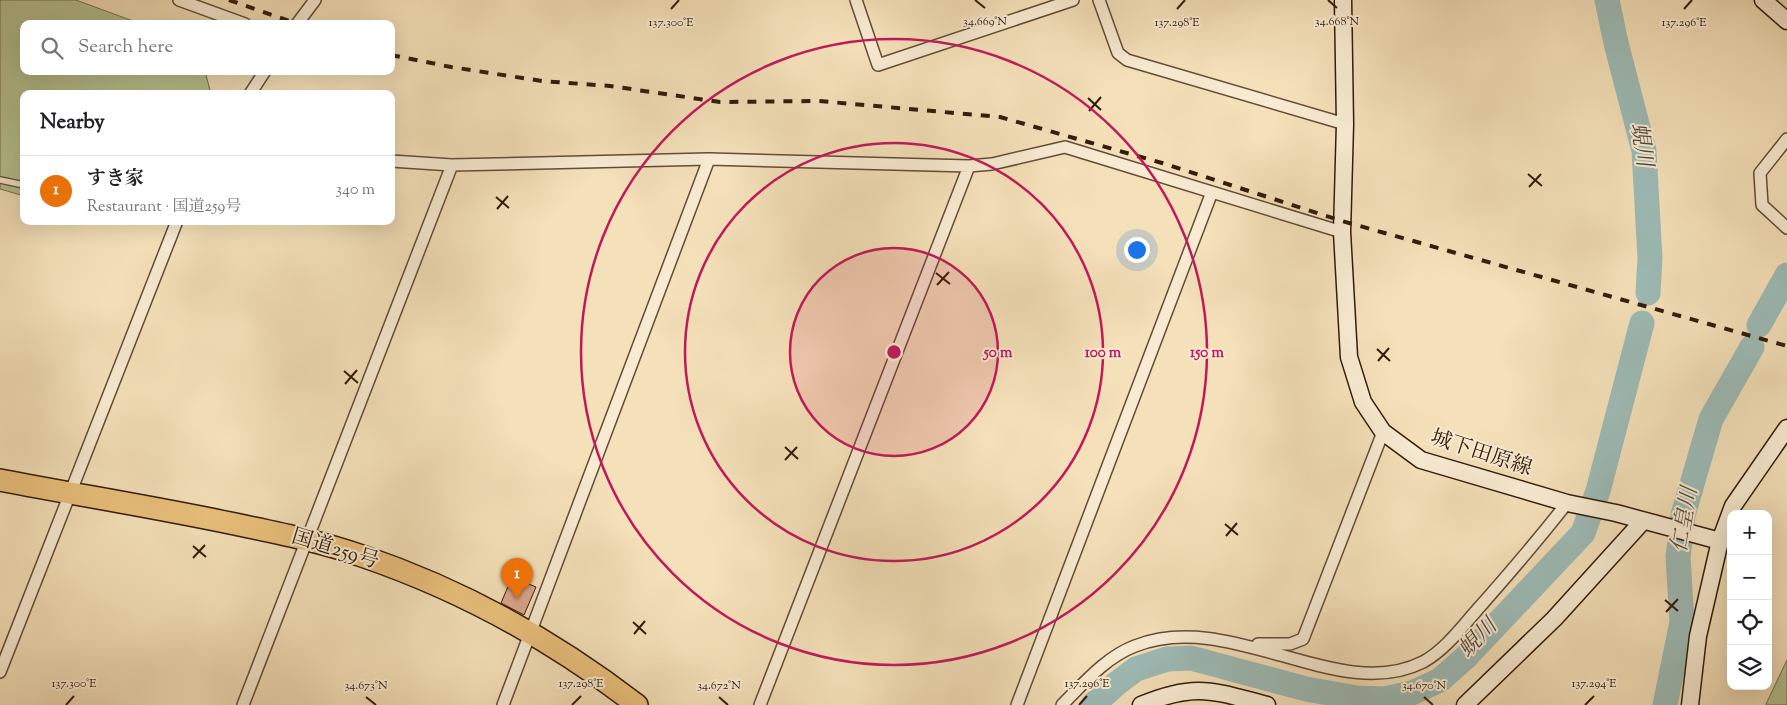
<!DOCTYPE html>
<html lang="en">
<head>
<meta charset="utf-8">
<style>
	:root { --surface:#fff; --page:#f2f2f2; --text:#202124; --muted:#757577; --line:#e0e0e0; --accent:#8f2418 }
	body { margin:0; font-family:"Sorts Mill Goudy","Noto Serif JP",serif; background:var(--page); color:var(--text) }
	.controls { position:absolute; right:15px; bottom:15px; display:grid; overflow:hidden; border-radius:10px; box-shadow:0 5px 20px #0002 }
	.controls button { width:45px; height:45px; display:grid; place-items:center; padding:0; border:0; border-bottom:1px solid var(--line); background:var(--surface); color:var(--text); font:25px sans-serif }
	.you { position:absolute; left:1136px; top:249px; width:18px; height:18px; margin:-12px; border:4px solid #fff; border-radius:50%; background:#1a73e8; box-shadow:0 0 0 8px #1a73e833 }
	.badge { display:grid; place-items:center; width:32px; height:32px; border-radius:50%; background:var(--accent); color:#fff; font-size:16px; font-weight:700 }
	.pin { position:absolute; translate:-50% -41px; filter:drop-shadow(0 1px 2px #0008) }
	.pin::after { content:''; position:absolute; top:26px; width:18px; height:15px; background:inherit; clip-path:polygon(0 0,100% 0,50% 100%) }
	.list { margin:0; padding:0; list-style:none }
	h2 { display:flex; justify-content:space-between; align-items:center; height:65px; margin:0; padding:0 20px; font-size:21px }
	h2 small { font-size:16px; font-weight:400; color:var(--muted) }
	.list li { display:grid; grid-template-columns:32px 1fr auto; gap:15px; align-items:center; box-sizing:border-box; height:70px; padding:0 20px; border-top:1px solid var(--line) }
	.list b { display:block; font-size:19px; white-space:nowrap }
	.list p { margin:0; font-size:16px; white-space:nowrap; color:var(--muted) }
	.list em { font-size:16px; font-style:normal; color:var(--muted) }
	.icon { flex:none; width:28px; height:28px; fill:none; stroke:currentColor; stroke-width:2; stroke-linecap:round; stroke-linejoin:round }
	.map { position:relative; flex:none; width:1787px; height:705px; overflow:hidden }
	.search { position:absolute; background:var(--surface); box-shadow:0 5px 20px #0002; left:20px; top:20px; width:375px; height:55px; display:flex; align-items:center; gap:12px; box-sizing:border-box; padding:0 18px; border-radius:10px; color:var(--muted); font-size:19px }
	.panel { position:absolute; background:var(--surface); box-shadow:0 5px 20px #0002; left:20px; top:90px; width:375px; height:135px; border-radius:10px }
	.map>svg:first-child { display:block }
	.green { fill:#b7c392; stroke:#756f4e }
	.lines { fill:none; stroke-linecap:round; stroke-linejoin:round }
	.river { stroke:#9dbbb6; stroke-width:25 }
	.building { fill:#dca68e; stroke:#331b0a }
	.lane-casing { stroke:#634c36; stroke-width:8 }
	.street-casing { stroke:#634c36; stroke-width:14 }
	.secondary-casing { stroke:#331b0a; stroke-width:19 }
	.highway-casing { stroke:#331b0a; stroke-width:24 }
	.lane { stroke:#f8ebd2; stroke-width:5.5 }
	.street { stroke:#f8ebd2; stroke-width:11 }
	.secondary { stroke:#f8ebd2; stroke-width:16 }
	.highway { stroke:#eac07c; stroke-width:21 }
	.rail { stroke:#331b0a; stroke-width:4; stroke-dasharray:9 9; stroke-linecap:butt }
	.ticks { fill:none; stroke:#331b0a; stroke-width:2 }
	.ring { fill:none; stroke:#c2185b; stroke-width:2.5 }
	.labels { text-anchor:middle; dominant-baseline:central; stroke-width:4; stroke-linejoin:round; paint-order:stroke }
	.street-label { font-size:21px; fill:#331b0a; stroke:#f8ebd2 }
	.water-label { font-size:22px; font-style:italic; fill:#534b3e; stroke:#f8ebd2 }
	.ticks-label { font-size:12px; text-anchor:middle; fill:#331b0a; stroke:#f8ebd2; stroke-width:4; stroke-linejoin:round; paint-order:stroke }
	.centre { fill:#c2185b; stroke:#f8ebd2; stroke-width:2.5 }
	.ring-label { font-size:15px; text-anchor:middle; font-weight:bold; fill:#c2185b; stroke:#f8ebd2; stroke-width:4; stroke-linejoin:round; paint-order:stroke }
</style>
</head>
<body>
<div class="map">
<svg width="1787" height="705" viewBox="0 0 1787 705">
	<rect width="100%" height="100%" fill="#f4e0b9"/>
	<filter id="stains"><feTurbulence type="fractalNoise" baseFrequency=".004" numOctaves="4"/><feColorMatrix values="0 0 0 0 .2 0 0 0 0 .09 0 0 0 0 .02 0 0 0 .5 -.17"/></filter>
	<radialGradient id="worn" r=".72"><stop offset=".6" stop-color="#630" stop-opacity="0"/><stop offset="1" stop-color="#630" stop-opacity=".3"/></radialGradient>
	<path class="green" d="M0,0H76L141,24H24V71H205L211,94H24V196L0,189Z
		M1787,660V705H1766V704Z"/>
	<g class="lines">
		<path class="river" d="M1607,0L1616,43L1644,151L1650,258L1648,293
			M1759,325L1787,275
			M1093,705L1116,684L1136,669L1167,659L1191,658L1306,689L1357,698L1384,699L1412,693L1440,680L1466,657L1583,533L1598,491L1642,323
			M1665,705L1682,622L1678,557L1683,515L1711,419L1752,347"/>
	</g>
	<path class="building" d="M512,577L536,587L524,615L501,603Z"/>
	<g class="lines">
		<defs>
			<path id="lane" d="M0,180L24,185"/>
			<path id="street" d="M179,0L245,24
				M856,0L878,65L1073,0
				M1099,0L1118,53L1127,60L1345,124
				M297,24L315,0
				M250,94L265,71
				M1787,139L1760,173L1762,205L1787,228
				M391,161L452,165L709,159L969,166L992,164L1065,147L1342,232
				M1258,644H1290L1303,639L1383,432
				M0,672L177,221
				M243,705L452,165
				M503,705L709,159
				M760,705L969,166
				M1017,705L1212,192
				M1062,705C1084,683 1106,657 1135,646C1231,608 1338,705 1423,662C1445,650 1461,628 1477,610C1508,575 1538,540 1567,503"/>
			<path id="secondary" d="M1343,0L1345,124L1342,232L1349,357L1363,402L1383,432L1421,460L1567,503L1616,513L1720,541
				M1763,0L1787,21
				M1141,705C1196,682 1213,691 1267,705
				M1465,705L1554,619L1643,521
				M1690,705L1698,636L1720,541L1733,506L1787,428"/>
			<path id="highway" d="M0,480C83,496 166,509 249,527C287,535 325,543 362,556C462,590 554,641 637,705"/>
		</defs>
		<use href="#lane" class="lane-casing"/>
		<use href="#street" class="street-casing"/>
		<use href="#secondary" class="secondary-casing"/>
		<use href="#highway" class="highway-casing"/>
		<use href="#lane" class="lane"/>
		<use href="#street" class="street"/>
		<use href="#secondary" class="secondary"/>
		<use href="#highway" class="highway"/>
		<path class="rail" d="M229,0L298,24
			M391,55L451,67L542,81L610,86L720,102L819,101L1000,117L1162,163L1342,221L1787,346"/>
	</g>
	<path class="ticks" d="M975,0L985,8M1328,0L1337,8M671,9L679,0M1177,9L1185,0M1684,9L1692,0M1088,98L1101,110M1089,111L1101,97M1528,174L1542,186M1529,187L1541,174M496,197L509,208M497,209L508,196M936,273L950,284M937,285L949,272M1377,349L1390,361M1378,361L1389,348M344,371L358,383M345,384L357,370M785,447L798,459M785,460L797,447M1225,524L1238,535M1226,536L1237,523M193,546L206,557M193,558L205,545M1665,600L1678,611M1666,612L1678,599M633,622L646,634M634,634L645,621M366,697L376,705M719,697L728,705M1424,697L1433,705M66,705L74,696M572,705L581,696M1079,705L1087,696M1585,705L1594,696"/>
	<circle cx="894" cy="352" r="104" fill="#c2185b" fill-opacity=".12"/>
	<g class="ring">
		<circle cx="894" cy="352" r="104"/>
		<circle cx="894" cy="352" r="209"/>
		<circle cx="894" cy="352" r="313"/>
	</g>
	<g class="labels">
		<g class="street-label">
			<text transform="translate(1481 454) rotate(18)">城下田原線</text>
			<text transform="translate(335 550) rotate(17)">国道259号</text>
		</g>
		<g class="water-label">
			<text transform="translate(1640 145) rotate(81)">蜆川</text>
			<text transform="translate(1686 520) rotate(-80)">仁皇川</text>
			<text transform="translate(1479 639) rotate(-46)">蜆川</text>
		</g>
	</g>
	<g class="ticks-label">
		<text x="985" y="25">34.669°N</text>
		<text x="1337" y="25">34.668°N</text>
		<text x="671" y="26">137.300°E</text>
		<text x="1177" y="26">137.298°E</text>
		<text x="1684" y="26">137.296°E</text>
		<text x="74" y="687">137.300°E</text>
		<text x="581" y="687">137.298°E</text>
		<text x="1087" y="687">137.296°E</text>
		<text x="1594" y="687">137.294°E</text>
		<text x="366" y="689">34.673°N</text>
		<text x="719" y="689">34.672°N</text>
		<text x="1424" y="689">34.670°N</text>
	</g>
	<circle cx="894" cy="352" r="8" class="centre"/>
	<g class="ring-label">
		<text x="998" y="357">50 m</text>
		<text x="1103" y="357">100 m</text>
		<text x="1207" y="357">150 m</text>
	</g>
	<rect width="100%" height="100%" filter="url(#stains)"/>
	<rect width="100%" height="100%" fill="url(#worn)"/>
</svg>
<div class="controls">
<button>+</button>
<button>−</button>
<button><svg class="icon" aria-label="locate" viewBox="0 0 24 24"><circle cx="12" cy="12" r="6"/><path d="M12 2v4M12 18v4M2 12h4M18 12h4"/></svg></button>
<button><svg class="icon" aria-label="layers" viewBox="0 0 24 24"><path d="M12 4l9 5-9 5-9-5zM3 14l9 5 9-5"/></svg></button>
</div>
<div class="you"></div>
<div class="pin badge" style="left:517px;top:599px;background:#e8710a">1</div>
<div class="search"><svg class="icon" aria-label="search" viewBox="0 0 24 24"><circle cx="10" cy="10" r="6"/><path d="M15 15l6 6"/></svg>Search here</div>
<section class="panel">
<h2>Nearby<small></small></h2>
<ul class="list">
<li><span class="badge" style="background:#e8710a">1</span><div><b>すき家</b><p>Restaurant · 国道259号</p></div><em>340 m</em></li>
</ul>
</section>
</div>
</body>
</html>
